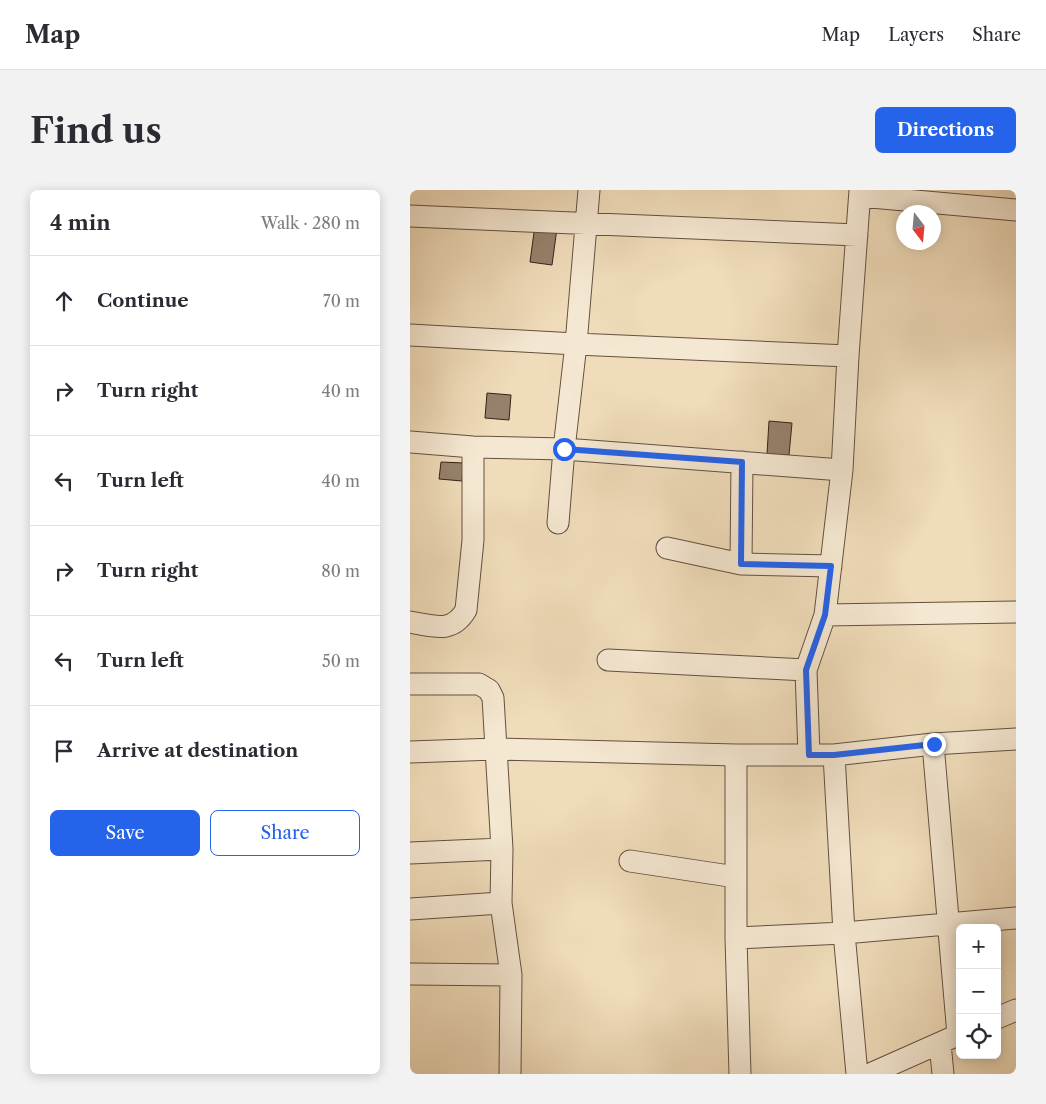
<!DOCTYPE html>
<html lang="en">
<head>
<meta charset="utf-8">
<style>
	:root { --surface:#fff; --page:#f2f2f3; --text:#2b2b33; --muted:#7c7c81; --line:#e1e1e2; --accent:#2563eb }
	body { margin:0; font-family:"Libre Caslon Text",serif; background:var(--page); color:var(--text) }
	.controls { position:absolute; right:15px; bottom:15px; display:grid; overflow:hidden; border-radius:8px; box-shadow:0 2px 12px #0003 }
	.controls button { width:45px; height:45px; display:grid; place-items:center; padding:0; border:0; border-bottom:1px solid var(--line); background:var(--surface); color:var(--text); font:25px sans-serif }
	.compass { position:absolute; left:486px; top:15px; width:45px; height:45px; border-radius:50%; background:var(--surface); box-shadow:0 2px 12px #0003; rotate:164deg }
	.stop { position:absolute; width:15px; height:15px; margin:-11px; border:4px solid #2563eb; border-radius:50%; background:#fff }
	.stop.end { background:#2563eb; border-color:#fff; box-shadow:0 1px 5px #0008 }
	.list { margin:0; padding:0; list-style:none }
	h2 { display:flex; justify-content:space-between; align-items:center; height:65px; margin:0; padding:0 20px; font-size:21px }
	h2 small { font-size:16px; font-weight:400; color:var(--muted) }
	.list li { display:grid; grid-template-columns:32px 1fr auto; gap:15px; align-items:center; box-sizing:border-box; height:90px; padding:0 20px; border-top:1px solid var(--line) }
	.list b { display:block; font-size:19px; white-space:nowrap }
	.list em { font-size:16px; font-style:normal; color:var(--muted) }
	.actions { display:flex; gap:10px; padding:15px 20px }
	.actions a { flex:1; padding:11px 0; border:1px solid var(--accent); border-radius:8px; text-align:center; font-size:18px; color:var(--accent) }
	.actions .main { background:var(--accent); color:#fff }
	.icon { flex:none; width:28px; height:28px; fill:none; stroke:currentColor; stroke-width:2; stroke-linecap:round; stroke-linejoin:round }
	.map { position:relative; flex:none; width:606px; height:884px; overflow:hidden; border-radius:8px }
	header { display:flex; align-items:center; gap:30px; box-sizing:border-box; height:70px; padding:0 25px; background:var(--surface); border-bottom:1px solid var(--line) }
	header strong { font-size:24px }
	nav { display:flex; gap:28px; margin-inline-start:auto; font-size:18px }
	.intro { display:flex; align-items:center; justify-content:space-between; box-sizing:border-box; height:120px; padding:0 30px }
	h1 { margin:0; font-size:35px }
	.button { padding:12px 22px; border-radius:8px; background:var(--accent); color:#fff; font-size:18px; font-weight:700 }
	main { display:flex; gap:30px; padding:0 30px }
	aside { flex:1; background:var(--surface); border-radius:8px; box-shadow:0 2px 12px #0003 }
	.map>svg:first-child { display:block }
	.building { fill:#96826c; stroke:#352118 }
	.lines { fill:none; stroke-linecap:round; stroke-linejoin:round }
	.minor-casing { stroke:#645040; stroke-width:23 }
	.minor { stroke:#f5e8d2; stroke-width:21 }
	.route { stroke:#2563eb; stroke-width:6 }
</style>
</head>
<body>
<header>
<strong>Map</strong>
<nav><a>Map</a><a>Layers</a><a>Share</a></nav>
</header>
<div class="intro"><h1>Find us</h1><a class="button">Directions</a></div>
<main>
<aside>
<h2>4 min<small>Walk · 280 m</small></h2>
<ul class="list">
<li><svg class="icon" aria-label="ahead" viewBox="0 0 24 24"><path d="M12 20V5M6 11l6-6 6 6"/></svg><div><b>Continue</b></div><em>70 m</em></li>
<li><svg class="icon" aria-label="right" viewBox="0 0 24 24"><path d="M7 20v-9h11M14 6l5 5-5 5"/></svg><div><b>Turn right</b></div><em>40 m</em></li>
<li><svg class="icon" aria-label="left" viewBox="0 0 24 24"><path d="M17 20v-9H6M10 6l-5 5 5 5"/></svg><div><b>Turn left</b></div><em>40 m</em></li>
<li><svg class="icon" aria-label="right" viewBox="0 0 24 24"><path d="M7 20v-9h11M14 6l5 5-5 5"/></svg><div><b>Turn right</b></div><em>80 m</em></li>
<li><svg class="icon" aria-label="left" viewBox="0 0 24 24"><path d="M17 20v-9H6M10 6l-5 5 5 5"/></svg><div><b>Turn left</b></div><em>50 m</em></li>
<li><svg class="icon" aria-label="arrive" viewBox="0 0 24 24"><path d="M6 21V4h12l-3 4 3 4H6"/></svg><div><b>Arrive at destination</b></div></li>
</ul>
<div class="actions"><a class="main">Save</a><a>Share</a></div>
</aside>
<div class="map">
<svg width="606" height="884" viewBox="0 0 606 884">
	<rect width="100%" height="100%" fill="#f0dcba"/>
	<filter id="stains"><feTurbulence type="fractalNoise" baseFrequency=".004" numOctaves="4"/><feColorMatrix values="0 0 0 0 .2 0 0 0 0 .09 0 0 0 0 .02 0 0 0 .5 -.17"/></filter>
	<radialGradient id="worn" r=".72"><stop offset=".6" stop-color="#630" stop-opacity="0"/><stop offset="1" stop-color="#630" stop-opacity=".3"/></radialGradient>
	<path class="building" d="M125,35L147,38L142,75L120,72Z
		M77,203L101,205L99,230L75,228Z
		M359,231L382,233L379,265L357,264Z
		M31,272L54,273L52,291L29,289Z"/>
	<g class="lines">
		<defs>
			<path id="minor" d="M450,6L606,20
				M0,26L447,45
				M0,145L166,154L438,166
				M0,252L63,257L154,259L432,280
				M148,333L154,259L166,154L179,0
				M257,358L331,374L421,376
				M331,374L332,272
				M415,425L606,422
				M0,432C24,436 42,444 56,420L63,350V257
				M198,470L396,480
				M0,494H69L79,500L83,508L92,659L91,713L101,785L100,884
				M523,554L548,845
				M0,562L85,559L326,565H424L523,554L606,549
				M326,565V748L330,884
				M399,565L396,480L415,425L432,280L438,166L450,0
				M424,565L434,743L447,884
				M0,663L92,659
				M220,671L326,687
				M0,719L91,713
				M326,748L434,743L606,728
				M0,784L101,785
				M587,828L606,820
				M530,853L533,884
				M460,884L550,844"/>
		</defs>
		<use href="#minor" class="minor-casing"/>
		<use href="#minor" class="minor"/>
	</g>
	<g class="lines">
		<path class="route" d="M154,259L332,272L331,374L421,376L415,425L396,480L399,565H424L524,554"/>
	</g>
	<rect width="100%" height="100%" filter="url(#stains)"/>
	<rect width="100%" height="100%" fill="url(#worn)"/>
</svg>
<div class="controls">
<button>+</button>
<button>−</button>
<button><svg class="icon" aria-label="locate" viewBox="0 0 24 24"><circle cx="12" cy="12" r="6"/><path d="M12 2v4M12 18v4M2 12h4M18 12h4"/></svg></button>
</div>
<svg class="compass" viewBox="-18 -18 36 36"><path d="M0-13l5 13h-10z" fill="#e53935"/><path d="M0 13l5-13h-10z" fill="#7c7c81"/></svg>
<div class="stop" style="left:154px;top:259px"></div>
<div class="stop end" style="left:524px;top:554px"></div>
</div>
</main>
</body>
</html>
